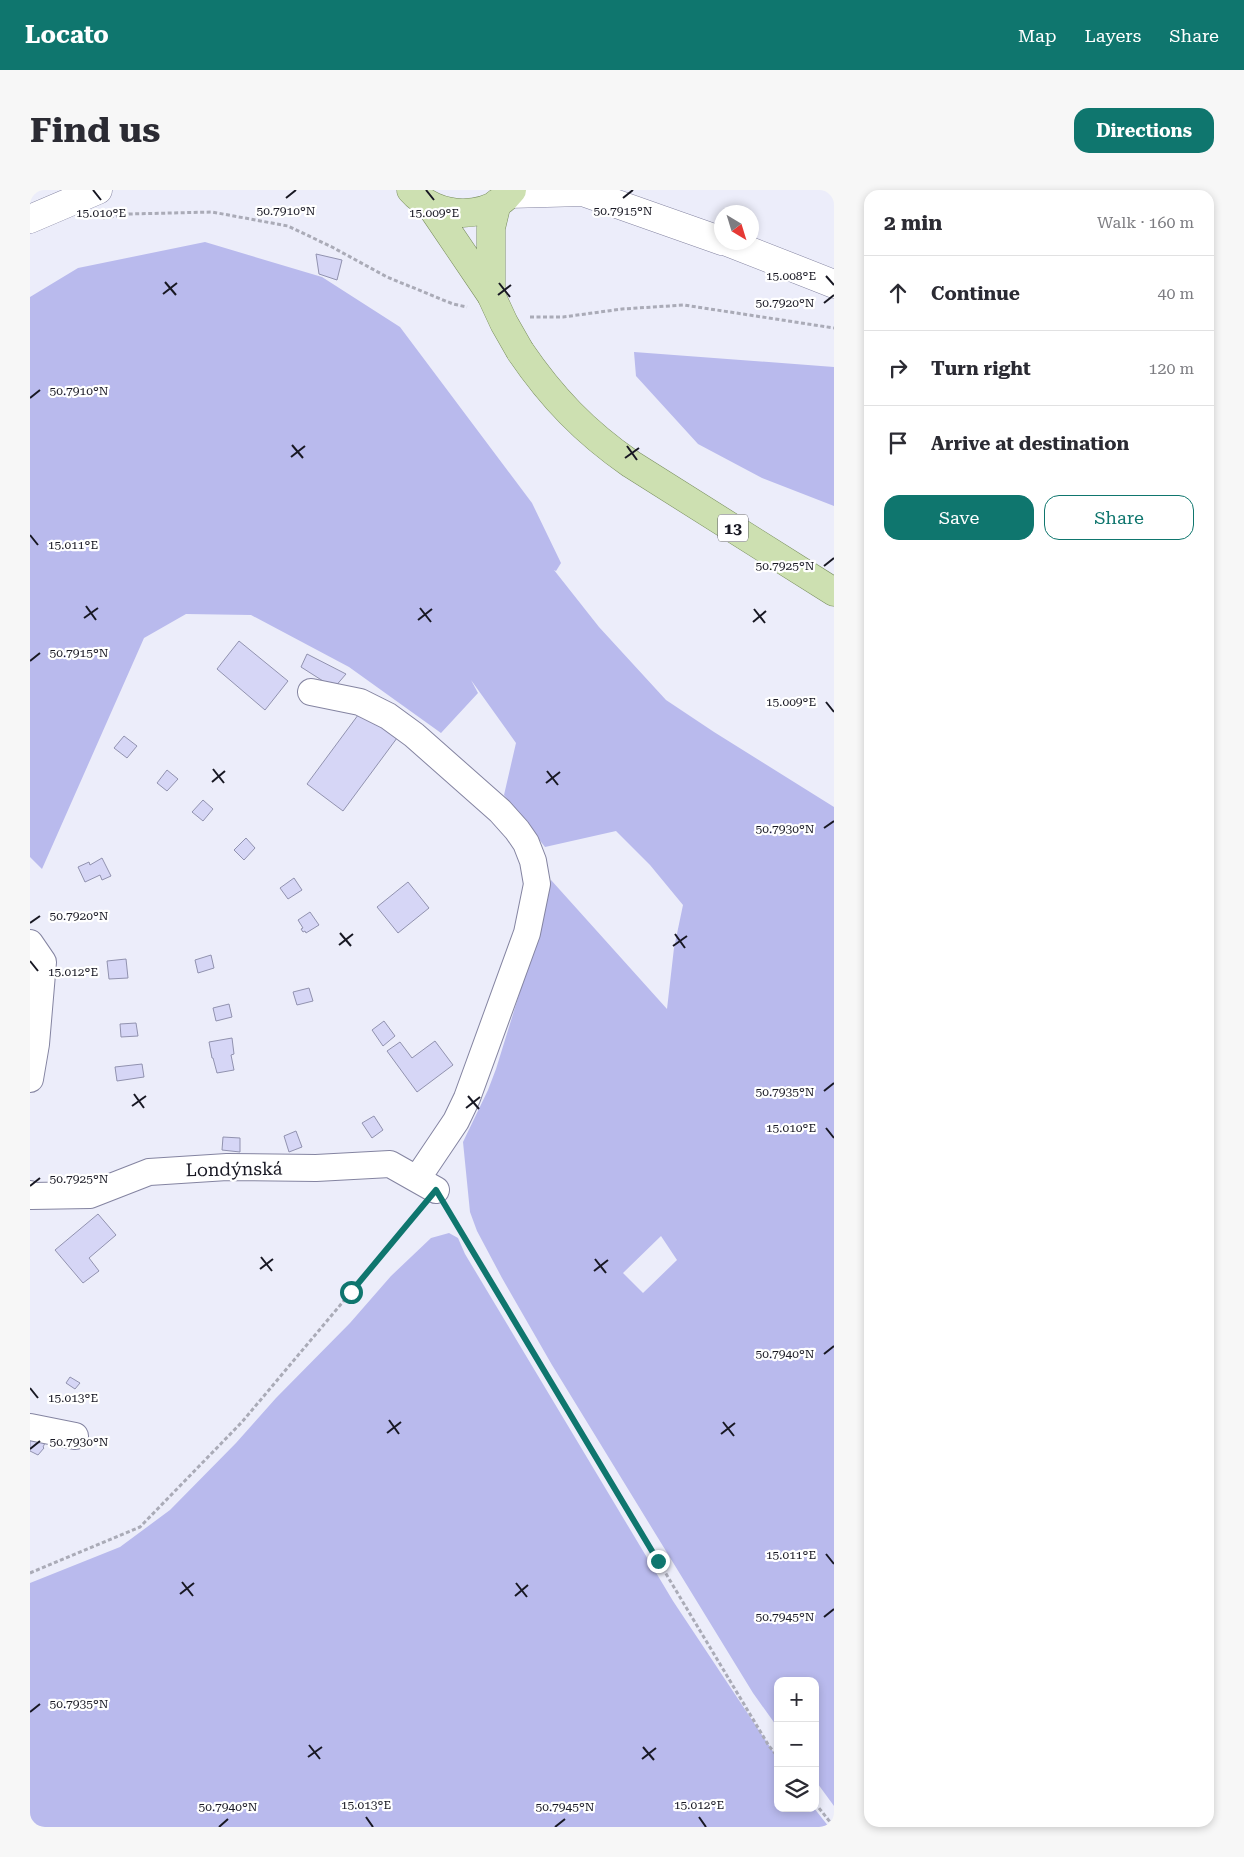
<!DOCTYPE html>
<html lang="en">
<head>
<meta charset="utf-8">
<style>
	:root { --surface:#fff; --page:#f7f7f7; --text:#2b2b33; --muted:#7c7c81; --line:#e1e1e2; --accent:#0f766e }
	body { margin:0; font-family:"Roboto Serif",serif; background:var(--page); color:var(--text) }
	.controls { position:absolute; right:15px; bottom:15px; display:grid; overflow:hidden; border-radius:10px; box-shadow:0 2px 8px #0003 }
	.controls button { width:45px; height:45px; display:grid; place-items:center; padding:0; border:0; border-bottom:1px solid var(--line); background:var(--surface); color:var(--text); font:25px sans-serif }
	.compass { position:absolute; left:684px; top:15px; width:45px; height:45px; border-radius:50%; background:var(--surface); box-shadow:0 2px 8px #0003; rotate:142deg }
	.stop { position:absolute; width:15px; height:15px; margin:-11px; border:4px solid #0f766e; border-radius:50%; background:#fff }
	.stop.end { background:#0f766e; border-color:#fff; box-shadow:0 1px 5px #0008 }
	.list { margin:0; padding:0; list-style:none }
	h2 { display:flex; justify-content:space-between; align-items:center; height:65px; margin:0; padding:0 20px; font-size:21px }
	h2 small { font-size:16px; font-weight:400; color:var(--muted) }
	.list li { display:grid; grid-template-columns:32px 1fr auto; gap:15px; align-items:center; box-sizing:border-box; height:75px; padding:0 20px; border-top:1px solid var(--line) }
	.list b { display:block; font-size:19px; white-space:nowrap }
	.list em { font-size:16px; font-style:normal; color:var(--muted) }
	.actions { display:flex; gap:10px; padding:15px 20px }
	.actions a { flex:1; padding:11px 0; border:1px solid var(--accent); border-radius:15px; text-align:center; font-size:18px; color:var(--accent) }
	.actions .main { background:var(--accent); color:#fff }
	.icon { flex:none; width:28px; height:28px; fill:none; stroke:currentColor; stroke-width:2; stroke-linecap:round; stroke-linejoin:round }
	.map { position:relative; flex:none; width:804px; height:1637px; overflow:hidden; border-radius:15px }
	header { display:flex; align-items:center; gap:30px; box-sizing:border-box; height:70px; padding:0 25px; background:var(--accent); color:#fff }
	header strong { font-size:24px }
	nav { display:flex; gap:28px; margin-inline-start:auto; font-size:18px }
	.intro { display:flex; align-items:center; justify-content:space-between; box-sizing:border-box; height:120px; padding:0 30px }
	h1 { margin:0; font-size:35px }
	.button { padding:12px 22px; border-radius:15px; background:var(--accent); color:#fff; font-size:18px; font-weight:700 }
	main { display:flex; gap:30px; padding:0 30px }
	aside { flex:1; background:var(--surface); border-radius:15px; box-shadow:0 2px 8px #0003 }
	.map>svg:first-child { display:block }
	.green { fill:#b9baed; fill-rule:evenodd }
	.building { fill:#d6d6f6; stroke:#9192af }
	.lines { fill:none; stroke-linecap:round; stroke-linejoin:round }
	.minor-casing { stroke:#8484a1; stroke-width:28 }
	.tertiary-casing { stroke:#8484a1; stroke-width:29 }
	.primary-casing { stroke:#788d5e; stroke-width:29 }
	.path { stroke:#aaabb7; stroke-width:3; stroke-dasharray:4 2.5; stroke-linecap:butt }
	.minor { stroke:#fff; stroke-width:26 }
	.tertiary { stroke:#fff; stroke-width:28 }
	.primary { stroke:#cde0b1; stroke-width:28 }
	.primary-bridge-casing { stroke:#788d5e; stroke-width:29; stroke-linecap:butt }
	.primary-bridge { stroke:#cde0b1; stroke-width:28 }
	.route { stroke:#0f766e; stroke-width:6 }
	.ticks { fill:none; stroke:#181823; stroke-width:2 }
	.labels { text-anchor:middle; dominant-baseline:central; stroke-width:4.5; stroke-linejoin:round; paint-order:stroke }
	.shield { fill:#fff; stroke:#5d5d65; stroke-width:1 }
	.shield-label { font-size:16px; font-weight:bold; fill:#181823 }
	.street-label { font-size:18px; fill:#181823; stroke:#fff }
	.ticks-label { font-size:12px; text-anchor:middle; fill:#181823; stroke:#fff; stroke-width:4.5; stroke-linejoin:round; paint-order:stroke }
</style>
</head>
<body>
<header>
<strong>Locato</strong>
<nav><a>Map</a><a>Layers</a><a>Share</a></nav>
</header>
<div class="intro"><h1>Find us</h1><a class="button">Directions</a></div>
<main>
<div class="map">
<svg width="804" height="1637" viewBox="0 0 804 1637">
	<rect width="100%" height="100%" fill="#ecedfa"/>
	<path class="green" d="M175,52L292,87L370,137L502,313L531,373L526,381L524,380L569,437L636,510L684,542L804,617V1616L785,1590V1491H748V1538L723,1503L522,1175L472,1088L447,1041L440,1022L433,952L458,900L466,879L501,766L521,690L637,819L644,758L653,715L620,675L586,641L515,657L474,605L486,553L441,490L448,503L411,543L319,477L221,425L156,424L114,448L12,679L0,667V107L48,78ZM631,1046L647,1070L613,1103L593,1083Z
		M604,162L804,177V316L732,288L668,254L606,186Z
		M419,1043L428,1048L435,1064L643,1411L748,1569V1618H784L799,1637H0V1393L90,1357L140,1320L206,1253L246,1208L320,1133L361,1086L401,1048Z"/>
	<path class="building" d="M286,64L312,70L307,90L289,84Z
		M209,451L258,491L235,520L187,479Z
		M277,464L316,484L304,498L271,477Z
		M334,517L370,544L313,621L277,594Z
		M94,546L107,556L97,568L84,558Z
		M137,580L148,589L137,601L127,593Z
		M173,610L183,619L173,631L162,622Z
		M216,648L225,658L214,670L204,660Z
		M72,668L81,686L72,690L70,685L55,692L48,677L59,672L60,675Z
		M264,688L272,700L258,709L250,698Z
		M378,692L399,718L368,743L347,717Z
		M280,722L289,735L276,743L275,741L273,742L271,739L273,738L268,730Z
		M181,765L184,778L168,783L165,770Z
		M96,769L98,788L79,789L77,771Z
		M279,798L283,811L267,815L263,802Z
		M199,814L202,827L186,831L183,818Z
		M354,831L365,846L353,856L342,840Z
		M106,833L108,846L91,847L90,834Z
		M202,848L204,864L201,865L204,880L187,883L183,868H182L179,852Z
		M405,851L423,875L387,902L357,861L370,852L382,868Z
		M112,874L114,887L87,891L85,877Z
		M344,926L353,940L342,948L332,933Z
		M266,941L272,957L259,962L254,946Z
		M193,947L210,948V962L192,960Z
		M68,1024L86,1045L59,1068L69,1081L53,1093L25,1060Z
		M40,1187L50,1193L45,1199L36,1193Z
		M0,1243L16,1251L13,1257L14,1258L8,1265L0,1261Z"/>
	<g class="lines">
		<defs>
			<path id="minor" d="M281,502L330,512L358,526L384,545L470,621L487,640L496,653L503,671L507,694L497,743L437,908L426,931L387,989
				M0,753L13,772L6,854L0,889
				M0,1004L1,1006L60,1005L119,982L197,977L286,978L360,974L406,1000
				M0,1237L45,1246"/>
			<path id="tertiary" d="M479,4L553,2L692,51
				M0,29L68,0
				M697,52L804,94"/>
			<path id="primary" d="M381,0C406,29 458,32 482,0
				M400,15L461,105
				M461,105V38L467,13
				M490,161C522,208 555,242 601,274L804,402"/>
		</defs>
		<use href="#minor" class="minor-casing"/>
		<use href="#tertiary" class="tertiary-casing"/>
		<use href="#primary" class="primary-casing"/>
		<path class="path" d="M73,28L99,24L182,22L258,36L302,57L357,87L423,114L437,117
			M500,127H533L592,119L654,115L804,138
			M419,1021L739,1556L748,1567
			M0,1383L110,1337L212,1232L391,1019
			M785,1613L804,1637"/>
		<use href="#minor" class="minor"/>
		<use href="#tertiary" class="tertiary"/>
		<use href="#primary" class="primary"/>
		<defs>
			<path id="primary-bridge" d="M461,105L474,133L490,161"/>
		</defs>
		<use href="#primary-bridge" class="primary-bridge-casing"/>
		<use href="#primary-bridge" class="primary-bridge"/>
	</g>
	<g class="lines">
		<path class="route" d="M321,1102L406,1000L628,1371"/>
	</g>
	<path class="ticks" d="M63,0L71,10M396,0L404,10M256,8L266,0M593,8L603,0M796,86L804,95M135,92L146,105M469,93L480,107M133,104L147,93M468,105L481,95M794,113L804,105M0,208L10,200M262,255L273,268M597,256L607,270M261,267L275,256M595,268L609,258M0,345L8,355M794,376L804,368M56,416L66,430M390,418L401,432M724,419L735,433M54,428L68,418M388,430L402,419M723,432L736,421M0,471L10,463M796,512L804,522M183,579L194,593M517,581L528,595M182,592L195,581M516,593L530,582M794,638L804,631M0,733L10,726M310,743L321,756M645,744L655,758M309,755L323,744M643,756L657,746M0,771L8,781M794,901L804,893M104,904L114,918M438,906L449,919M102,916L116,906M436,918L450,907M796,938L804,948M0,996L10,988M231,1067L242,1081M565,1069L576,1083M230,1079L243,1069M564,1081L578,1070M794,1164L804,1156M0,1198L8,1208M359,1230L369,1244M693,1232L704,1246M357,1243L371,1232M691,1244L705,1233M0,1259L10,1251M796,1364L804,1374M152,1392L163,1406M486,1393L497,1407M150,1404L164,1393M485,1406L498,1395M794,1427L804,1419M0,1522L10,1514M279,1555L290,1569M613,1557L624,1570M278,1567L292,1557M612,1569L626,1558M336,1627L343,1637M669,1627L676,1637M189,1637L198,1629M525,1637L535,1629"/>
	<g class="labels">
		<rect class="shield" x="688" y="324.5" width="30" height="27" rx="4"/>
		<g class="shield-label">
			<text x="703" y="338">13</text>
		</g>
		<g class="street-label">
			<text transform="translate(204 979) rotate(-1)">Londýnská</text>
		</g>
	</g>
	<g class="ticks-label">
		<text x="256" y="25">50.7910°N</text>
		<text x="593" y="25">50.7915°N</text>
		<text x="71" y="27">15.010°E</text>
		<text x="404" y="27">15.009°E</text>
		<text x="761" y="90">15.008°E</text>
		<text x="755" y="117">50.7920°N</text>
		<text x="49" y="205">50.7910°N</text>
		<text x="43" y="359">15.011°E</text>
		<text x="755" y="380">50.7925°N</text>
		<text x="49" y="467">50.7915°N</text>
		<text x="761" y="516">15.009°E</text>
		<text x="755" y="643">50.7930°N</text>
		<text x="49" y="730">50.7920°N</text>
		<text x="43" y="786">15.012°E</text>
		<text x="755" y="906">50.7935°N</text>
		<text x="761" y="942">15.010°E</text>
		<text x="49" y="993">50.7925°N</text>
		<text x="755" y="1168">50.7940°N</text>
		<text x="43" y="1212">15.013°E</text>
		<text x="49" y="1256">50.7930°N</text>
		<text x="761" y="1369">15.011°E</text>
		<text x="755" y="1431">50.7945°N</text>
		<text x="49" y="1518">50.7935°N</text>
		<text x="336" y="1619">15.013°E</text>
		<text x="669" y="1619">15.012°E</text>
		<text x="198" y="1621">50.7940°N</text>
		<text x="535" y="1621">50.7945°N</text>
	</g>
</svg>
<div class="controls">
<button>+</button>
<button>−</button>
<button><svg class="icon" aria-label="layers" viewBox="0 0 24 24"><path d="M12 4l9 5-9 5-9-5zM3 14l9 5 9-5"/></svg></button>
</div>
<svg class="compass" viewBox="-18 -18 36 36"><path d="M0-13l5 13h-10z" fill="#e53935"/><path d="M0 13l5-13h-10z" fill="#7c7c81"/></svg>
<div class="stop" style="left:321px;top:1102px"></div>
<div class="stop end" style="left:628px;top:1371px"></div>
</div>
<aside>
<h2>2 min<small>Walk · 160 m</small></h2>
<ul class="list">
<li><svg class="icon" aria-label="ahead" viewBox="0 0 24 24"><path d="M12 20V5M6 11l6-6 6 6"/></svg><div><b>Continue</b></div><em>40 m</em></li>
<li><svg class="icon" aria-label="right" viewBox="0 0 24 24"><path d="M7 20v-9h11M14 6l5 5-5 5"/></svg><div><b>Turn right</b></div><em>120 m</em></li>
<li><svg class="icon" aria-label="arrive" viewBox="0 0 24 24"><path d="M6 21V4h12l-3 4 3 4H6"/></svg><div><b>Arrive at destination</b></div></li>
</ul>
<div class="actions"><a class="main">Save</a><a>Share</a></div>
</aside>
</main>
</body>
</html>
